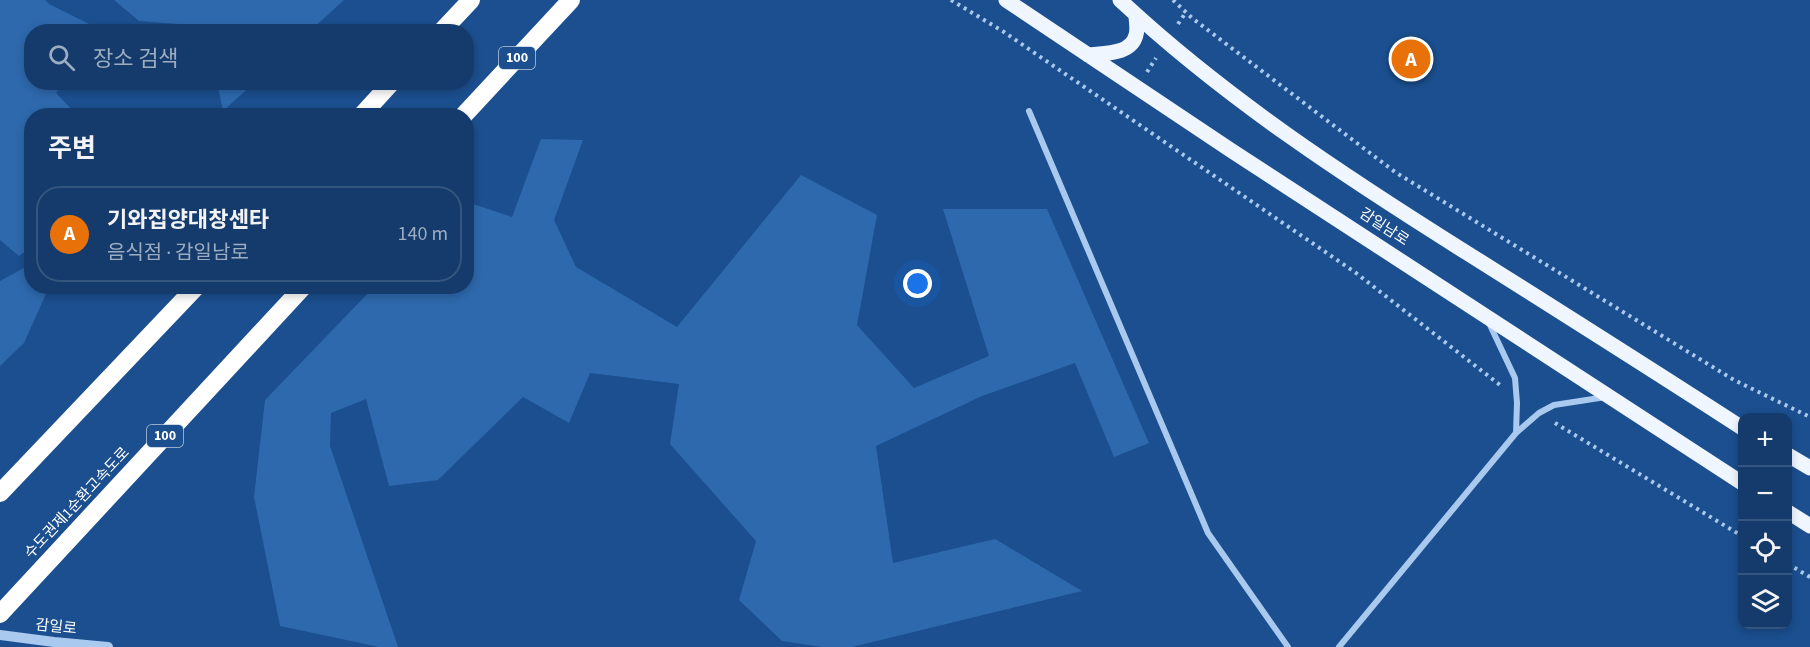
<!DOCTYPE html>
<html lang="ko">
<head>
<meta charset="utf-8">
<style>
	:root { --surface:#143b6b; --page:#1d4271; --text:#f1f3f6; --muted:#9dadc1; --line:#33557e; --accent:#ffd166 }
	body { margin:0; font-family:"Source Sans 3","Noto Sans KR",sans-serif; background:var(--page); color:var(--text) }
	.controls { position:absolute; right:18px; bottom:18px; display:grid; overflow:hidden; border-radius:12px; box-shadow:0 3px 9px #0003 }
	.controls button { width:54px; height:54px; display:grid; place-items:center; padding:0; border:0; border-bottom:2px solid var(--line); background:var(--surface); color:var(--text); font:30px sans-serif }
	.you { position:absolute; left:918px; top:284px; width:21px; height:21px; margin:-15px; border:4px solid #fff; border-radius:50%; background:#1a73e8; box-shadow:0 0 0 9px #1a73e833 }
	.badge { display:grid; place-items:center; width:39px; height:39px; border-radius:50%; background:var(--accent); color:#fff; font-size:20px; font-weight:700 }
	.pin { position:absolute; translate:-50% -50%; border:3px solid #fff; box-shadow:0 2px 6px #0006 }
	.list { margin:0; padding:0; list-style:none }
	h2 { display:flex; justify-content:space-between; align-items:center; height:78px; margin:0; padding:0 24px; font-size:26px }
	h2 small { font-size:20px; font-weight:400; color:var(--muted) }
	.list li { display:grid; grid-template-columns:39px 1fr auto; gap:18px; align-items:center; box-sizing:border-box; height:96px; margin:0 12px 12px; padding:0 12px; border:2px solid var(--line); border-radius:24px }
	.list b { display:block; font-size:22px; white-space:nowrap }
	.list p { margin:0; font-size:20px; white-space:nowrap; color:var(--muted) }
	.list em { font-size:20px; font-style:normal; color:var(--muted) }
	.icon { flex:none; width:33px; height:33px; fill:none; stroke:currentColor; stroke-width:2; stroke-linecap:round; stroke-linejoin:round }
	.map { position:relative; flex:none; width:1810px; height:647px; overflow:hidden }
	.search { position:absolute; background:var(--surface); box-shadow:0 3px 9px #0003; left:24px; top:24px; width:450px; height:66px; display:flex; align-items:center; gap:15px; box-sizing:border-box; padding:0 21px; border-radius:24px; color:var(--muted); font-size:22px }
	.panel { position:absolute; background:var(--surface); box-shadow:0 3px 9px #0003; left:24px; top:108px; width:450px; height:186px; border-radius:24px }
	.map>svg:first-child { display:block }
	.green { fill:#2e69ad }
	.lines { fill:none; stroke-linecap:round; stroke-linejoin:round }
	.path { stroke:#a9c9ee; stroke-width:4; stroke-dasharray:3 4.5; stroke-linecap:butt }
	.minor { stroke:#a9c9ee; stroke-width:6 }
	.tertiary { stroke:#a9c9ee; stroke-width:10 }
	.primary { stroke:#f0f6ff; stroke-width:15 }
	.motorway { stroke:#fff; stroke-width:18 }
	.labels { text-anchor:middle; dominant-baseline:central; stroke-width:4.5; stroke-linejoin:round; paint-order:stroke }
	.shield { fill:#1b4f8f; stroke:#bbcadd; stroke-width:1.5 }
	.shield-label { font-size:14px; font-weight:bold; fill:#fff }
	.street-label { font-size:15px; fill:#fff; stroke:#1b4f8f }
</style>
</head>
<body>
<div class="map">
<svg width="1810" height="647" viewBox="0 0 1810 647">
	<rect width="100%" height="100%" fill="#1b4f8f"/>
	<path class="green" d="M0,0H45L49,4L103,31L32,32V82L64,83L56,93L77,115L32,116L31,247L19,256L0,240Z
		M114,0H344L310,31L205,32L203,26L139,21Z
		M217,82H254V83L223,111Z
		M541,139L583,140L554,220L576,267L677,327L801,175L877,215L857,325L914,388L989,356L943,209H1047L1149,443L1114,457L1075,363L982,396L876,446L893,563L995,539L1082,591L852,647H822L782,641L739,600L756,541L670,444L679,384L590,373L569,423L523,397L438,480L389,486L366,399L331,413L330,446L398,647H379L280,626L254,497L265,400L374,287L466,286L467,202L512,217Z
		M31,264L32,286L49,287L24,343L0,366V281Z"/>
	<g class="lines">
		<path class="path" d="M951,0L1004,32L1356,273L1500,385
			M1173,0L1192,18L1395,172L1734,380L1810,417
			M1178,24L1186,12
			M1147,72L1156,58
			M1555,423L1742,536
			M1788,564L1810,577"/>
		<path class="minor" d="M1029,111L1208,533L1288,647
			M1489,323L1515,378L1517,403L1516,433
			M1339,647L1516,433L1539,413L1554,405L1606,397"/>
		<path class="tertiary" d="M0,635L54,642L108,647"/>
		<path class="primary" d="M1006,0L1232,151L1742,483
			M1120,0C1225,98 1346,177 1467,253C1559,311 1651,369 1742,428
			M1088,55C1104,53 1131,55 1136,35C1138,29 1136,21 1136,15
			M1788,455L1810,468
			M1788,512L1810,526"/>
		<path class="motorway" d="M441,32L471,0
			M361,116L392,82
			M463,116L571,0
			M0,493L197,286
			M0,614L304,286"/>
	</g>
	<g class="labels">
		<g class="shield">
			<rect x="499" y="47" width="36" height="22" rx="4.5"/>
			<rect x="147" y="425" width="36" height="22" rx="4.5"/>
		</g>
		<g class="shield-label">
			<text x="517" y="58">100</text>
			<text x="165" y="436">100</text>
		</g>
		<g class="street-label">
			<text transform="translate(1384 227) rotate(33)">감일남로</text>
			<text transform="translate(77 503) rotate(-47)">수도권제1순환고속도로</text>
			<text transform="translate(56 627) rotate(6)">감일로</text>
		</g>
	</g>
</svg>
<div class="controls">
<button>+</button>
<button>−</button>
<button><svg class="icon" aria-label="locate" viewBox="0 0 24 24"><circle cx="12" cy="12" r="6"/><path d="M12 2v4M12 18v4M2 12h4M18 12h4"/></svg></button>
<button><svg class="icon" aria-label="layers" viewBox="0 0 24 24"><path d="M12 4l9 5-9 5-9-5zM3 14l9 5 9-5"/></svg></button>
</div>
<div class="you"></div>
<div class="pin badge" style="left:1411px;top:59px;background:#e8710a">A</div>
<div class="search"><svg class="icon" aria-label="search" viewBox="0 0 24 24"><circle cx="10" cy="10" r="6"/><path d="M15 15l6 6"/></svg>장소 검색</div>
<section class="panel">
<h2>주변<small></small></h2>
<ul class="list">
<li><span class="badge" style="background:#e8710a">A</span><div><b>기와집양대창센타</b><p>음식점 · 감일남로</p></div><em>140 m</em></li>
</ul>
</section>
</div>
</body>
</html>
